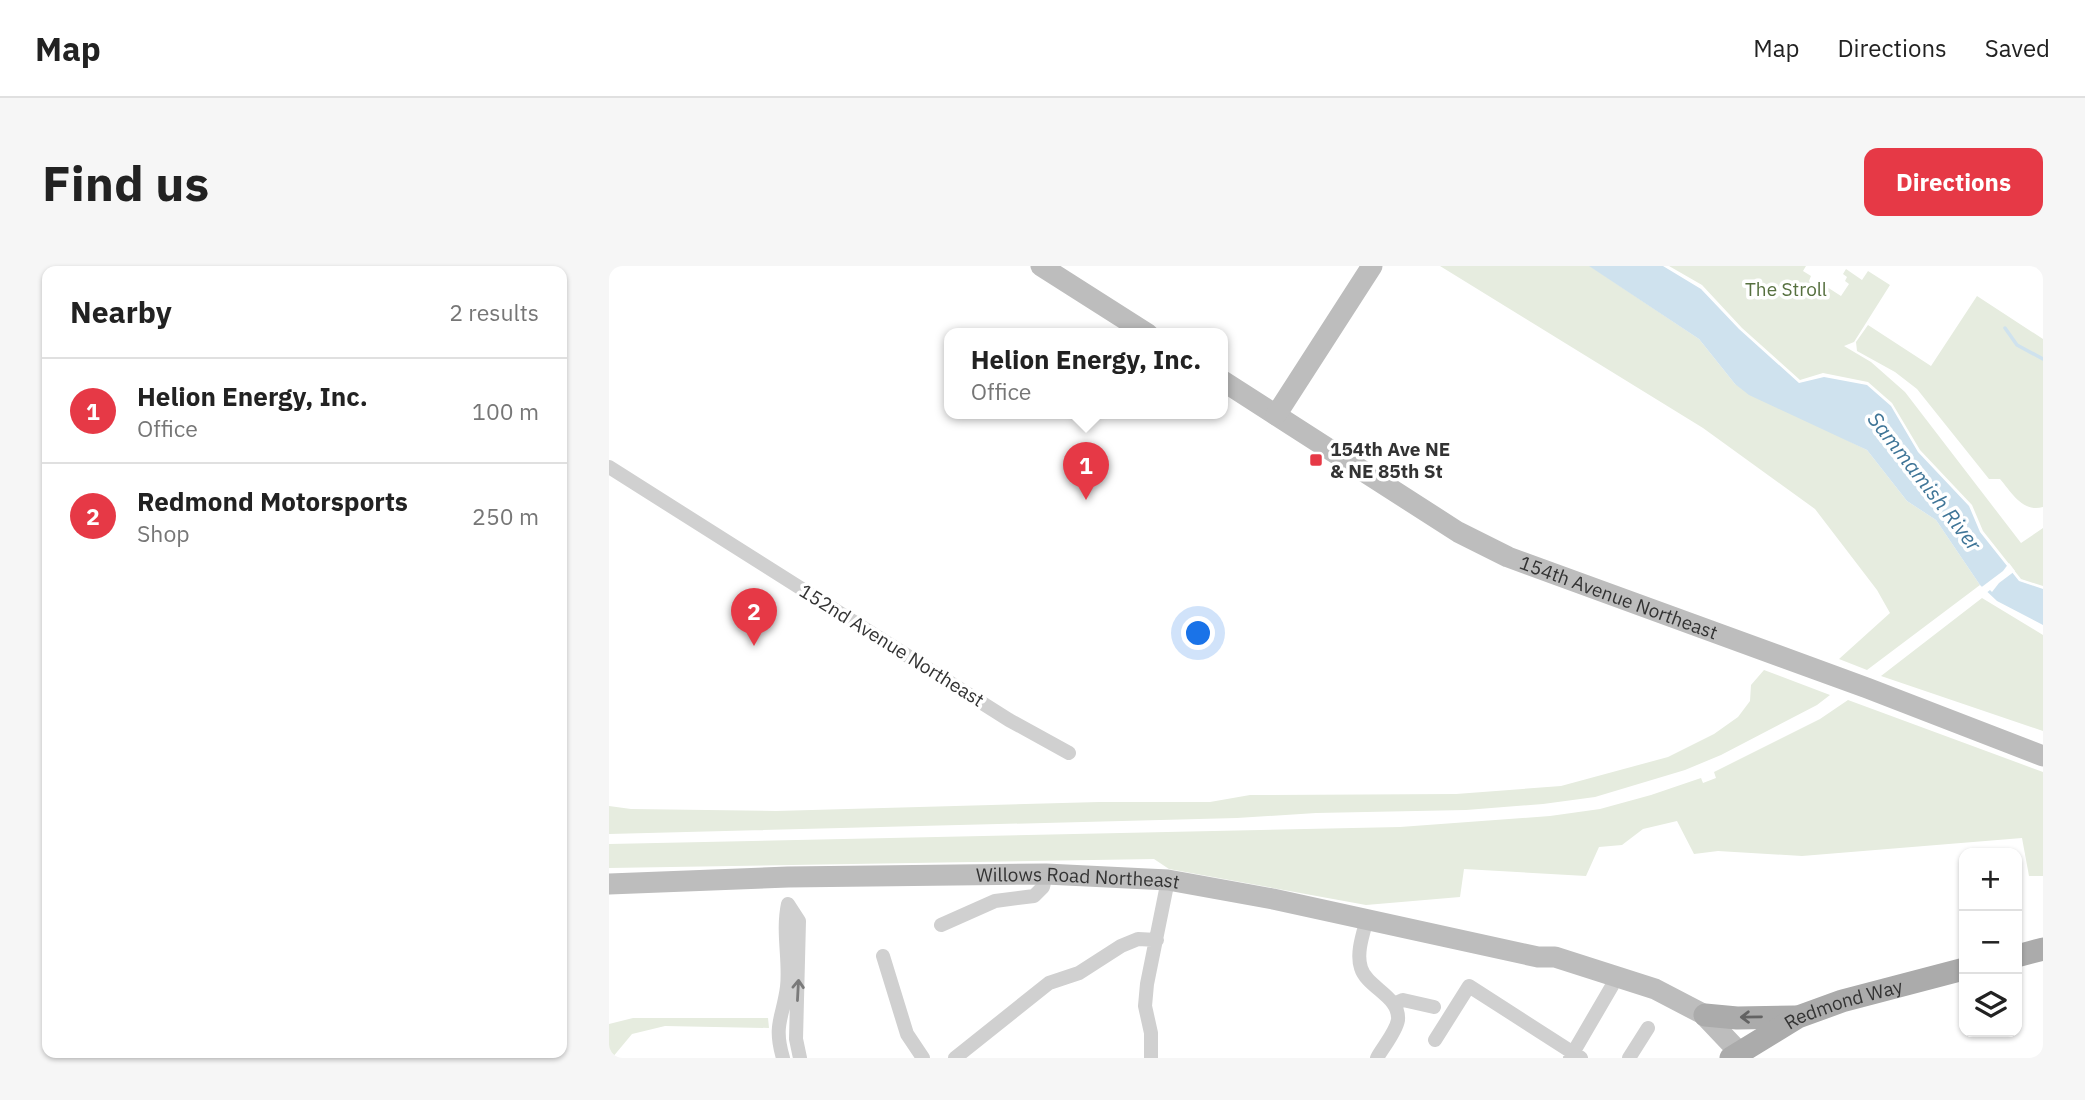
<!DOCTYPE html>
<html lang="en">
<head>
<meta charset="utf-8">
<style>
	:root { --surface:#fff; --page:#f6f6f6; --text:#222; --muted:#767676; --line:#e0e0e0; --accent:#e63946 }
	body { margin:0; font-family:"IBM Plex Sans",sans-serif; background:var(--page); color:var(--text) }
	.controls { position:absolute; right:21px; bottom:21px; display:grid; overflow:hidden; border-radius:14px; box-shadow:0 2px 5px #0004 }
	.controls button { width:63px; height:63px; display:grid; place-items:center; padding:0; border:0; border-bottom:2px solid var(--line); background:var(--surface); color:var(--text); font:35px sans-serif }
	.you { position:absolute; left:590px; top:368px; width:24px; height:24px; margin:-18px; border:5px solid #fff; border-radius:50%; background:#1a73e8; box-shadow:0 0 0 10px #1a73e833 }
	.badge { display:grid; place-items:center; width:46px; height:46px; border-radius:50%; background:var(--accent); color:#fff; font-size:23px; font-weight:700 }
	.pin { position:absolute; translate:-50% -58px; filter:drop-shadow(0 2px 4px #0008) }
	.pin::after { content:''; position:absolute; top:37px; width:24px; height:21px; background:inherit; clip-path:polygon(0 0,100% 0,50% 100%) }
	.popup { position:absolute; left:335px; top:62px; width:284px; height:91px; box-sizing:border-box; display:grid; place-content:center; border-radius:14px; background:var(--surface); filter:drop-shadow(0 2px 5px #0005); font-size:23px; white-space:nowrap; color:var(--muted) }
	.popup b { font-size:26px; color:var(--text) }
	.popup::after { content:''; position:absolute; left:50%; top:100%; margin-left:-14px; border:14px solid transparent; border-top-color:var(--surface) }
	.list { margin:0; padding:0; list-style:none }
	h2 { display:flex; justify-content:space-between; align-items:center; height:91px; margin:0; padding:0 28px; font-size:30px }
	h2 small { font-size:23px; font-weight:400; color:var(--muted) }
	.list li { display:grid; grid-template-columns:46px 1fr auto; gap:21px; align-items:center; box-sizing:border-box; height:105px; padding:0 28px; border-top:2px solid var(--line) }
	.list b { display:block; font-size:26px; white-space:nowrap }
	.list p { margin:0; font-size:23px; white-space:nowrap; color:var(--muted) }
	.list em { font-size:23px; font-style:normal; color:var(--muted) }
	.icon { flex:none; width:38px; height:38px; fill:none; stroke:currentColor; stroke-width:2; stroke-linecap:round; stroke-linejoin:round }
	.map { position:relative; flex:none; width:1434px; height:792px; overflow:hidden; border-radius:14px }
	header { display:flex; align-items:center; gap:42px; box-sizing:border-box; height:98px; padding:0 35px; background:var(--surface); border-bottom:2px solid var(--line) }
	header strong { font-size:33px }
	nav { display:flex; gap:38px; margin-inline-start:auto; font-size:24px }
	.intro { display:flex; align-items:center; justify-content:space-between; box-sizing:border-box; height:168px; padding:0 42px }
	h1 { margin:0; font-size:49px }
	.button { padding:18px 32px; border-radius:14px; background:var(--accent); color:#fff; font-size:24px; font-weight:700 }
	main { display:flex; gap:42px; padding:0 42px }
	aside { flex:1; background:var(--surface); border-radius:14px; box-shadow:0 2px 5px #0004 }
	.map>svg:first-child { display:block }
	.green { fill:#e6ecdf }
	.water { fill:#cfe2ee }
	.pier { fill:#fff }
	.lines { fill:none; stroke-linecap:round; stroke-linejoin:round }
	.stream { stroke:#cfe2ee; stroke-width:3.5 }
	.street { stroke:#d0d0d0; stroke-width:14 }
	.secondary { stroke:#bdbdbd; stroke-width:21 }
	.primary { stroke:#ababab; stroke-width:23 }
	.oneway { stroke:#7a7a7a }
	.oneway2 { stroke:#636363 }
	.poi-dot { fill:#e63946; stroke:#fff; stroke-width:2.5 }
	.labels { text-anchor:middle; dominant-baseline:central; stroke-width:7; stroke-linejoin:round; paint-order:stroke }
	.park-label { font-size:19px; fill:#56703f; stroke:#fff }
	.poi-label { font-size:19px; font-weight:bold; fill:#333; stroke:#fff; text-anchor:start }
	.street-label { font-size:19px; fill:#333; stroke:#fff }
	.water-label { font-size:21px; font-style:italic; fill:#3f7597; stroke:#fff }
</style>
</head>
<body>
<header>
<strong>Map</strong>
<nav><a>Map</a><a>Directions</a><a>Saved</a></nav>
</header>
<div class="intro"><h1>Find us</h1><a class="button">Directions</a></div>
<main>
<aside>
<h2>Nearby<small>2 results</small></h2>
<ul class="list">
<li><span class="badge">1</span><div><b>Helion Energy, Inc.</b><p>Office</p></div><em>100 m</em></li>
<li><span class="badge">2</span><div><b>Redmond Motorsports</b><p>Shop</p></div><em>250 m</em></li>
</ul>
</aside>
<div class="map">
<svg width="1434" height="792" viewBox="0 0 1434 792">
	<rect width="100%" height="100%" fill="#fff"/>
	<path class="green" d="M831,0H981L1090,73L1126,118L1258,184L1298,235L1327,254L1371,319L1258,404L1230,393L1281,347L1268,324L1206,243L1094,162Z
		M1060,0H1197L1194,5L1202,10L1200,15L1205,24L1210,25L1218,21L1232,30L1240,18L1236,15L1238,11L1234,8L1237,3L1253,14L1259,5L1281,19L1245,76L1235,80L1262,96L1296,126L1412,277L1434,262V320L1412,313L1374,265L1363,239L1311,184L1283,137L1259,116L1214,107L1191,114L1133,62L1093,19Z
		M1368,30L1434,73V241C1414,247 1403,227 1391,213H1380L1308,123L1286,106L1248,85L1247,76L1259,59L1322,100Z
		M1373,332L1434,369V465L1272,410Z
		M1155,404L1221,429L1208,439L1112,489L1076,504L986,531L934,538L857,544L707,547L628,552L0,568V540L22,543L167,545L490,536H601L641,529L847,528L952,520L1059,491L1105,468L1129,451L1141,435L1142,419Z
		M1239,434L1434,506V610H1420L1413,572L1193,590L1109,585L1085,588L1068,555L1034,563L1013,579L990,581L977,610L855,603L851,631L757,639L560,603L545,593L0,602V578L791,561L941,550L991,543L1042,529L1092,512L1094,517L1107,512L1105,506L1211,453Z
		M24,752H159L160,762L56,760L23,768L3,792H0V758Z"/>
	<path class="water" d="M980,0H1054L1092,23L1130,63L1190,117L1215,111L1258,119L1282,140L1309,186L1360,240L1371,266L1410,315L1434,323V359L1388,335L1371,319L1327,254L1298,235L1258,184L1140,129L1126,118L1090,73Z"/>
	<path class="pier" d="M1400,297L1406,305L1390,317L1383,326L1381,324L1376,328L1370,323L1394,305Z"/>
	<g class="lines">
		<path class="stream" d="M1396,62L1408,79L1434,93"/>
		<path class="street" d="M0,201L400,454L460,487
			M758,653C754,668 747,687 752,702C758,722 791,730 789,754C787,766 774,781 768,792
			M332,659L386,635L425,630L434,621L437,608
			M274,690L298,768L314,792
			M785,738L794,734L825,741
			M826,774L860,720L972,792
			M174,792C164,758 174,752 178,721C181,694 173,666 179,638L190,655L187,773L191,792
			M346,792L440,717L470,707L512,680L529,673L548,674
			M542,792V767L536,740L538,718L559,614
			M961,792L1003,720
			M1020,792L1039,762"/>
		<g class="secondary">
			<path d="M432,0L539,68"/>
			<path id="s1" d="M614,115L849,266L899,291L1258,422L1434,490"/>
			<path d="M667,149L763,0"/>
			<path id="s2" d="M0,618L179,611L437,608L559,614L664,633L929,691H946L1046,723L1094,748L1130,786"/>
		</g>
		<g class="primary">
			<path d="M1408,690L1434,683"/>
			<path d="M1096,749L1128,752L1186,751"/>
			<path id="s3" d="M1122,792L1189,751L1233,735L1355,703"/>
		</g>
	</g>
	<defs><path id="oneway-shaft" d="M-6 0H5M1.5-3L5.5 0L1.5 3" fill="none" stroke-width="1.6" stroke-linecap="round" stroke-linejoin="round" transform="scale(1.75)"/></defs>
	<use class="oneway" href="#oneway-shaft" transform="translate(189 724) rotate(-87)"/>
	<use class="oneway2" href="#oneway-shaft" transform="translate(1142 751) rotate(179)"/>
	<rect class="poi-dot" x="700" y="187" width="14" height="14" rx="3.5"/>
	<g class="labels">
		<g class="park-label">
			<text x="1177" y="23">The Stroll</text>
		</g>
		<g class="poi-label">
			<text x="721" y="183">154th Ave NE<tspan x="721" dy="22">&amp; NE 85th St</tspan></text>
		</g>
		<g class="street-label">
			<text stroke="none"><textPath href="#s1" startOffset="453">154th Avenue Northeast</textPath></text>
			<text transform="translate(283 379) rotate(32)">152nd Avenue Northeast</text>
			<text stroke="none"><textPath href="#s2" startOffset="469">Willows Road Northeast</textPath></text>
			<text stroke="none"><textPath href="#s3" startOffset="126">Redmond Way</textPath></text>
		</g>
		<g class="water-label">
			<text transform="translate(1316 215) rotate(52)">Sammamish River</text>
		</g>
	</g>
</svg>
<div class="controls">
<button>+</button>
<button>−</button>
<button><svg class="icon" aria-label="layers" viewBox="0 0 24 24"><path d="M12 4l9 5-9 5-9-5zM3 14l9 5 9-5"/></svg></button>
</div>
<div class="you"></div>
<div class="pin badge" style="left:477px;top:234px">1</div>
<div class="popup"><b>Helion Energy, Inc.</b>Office</div>
<div class="pin badge" style="left:145px;top:380px">2</div>
</div>
</main>
</body>
</html>
